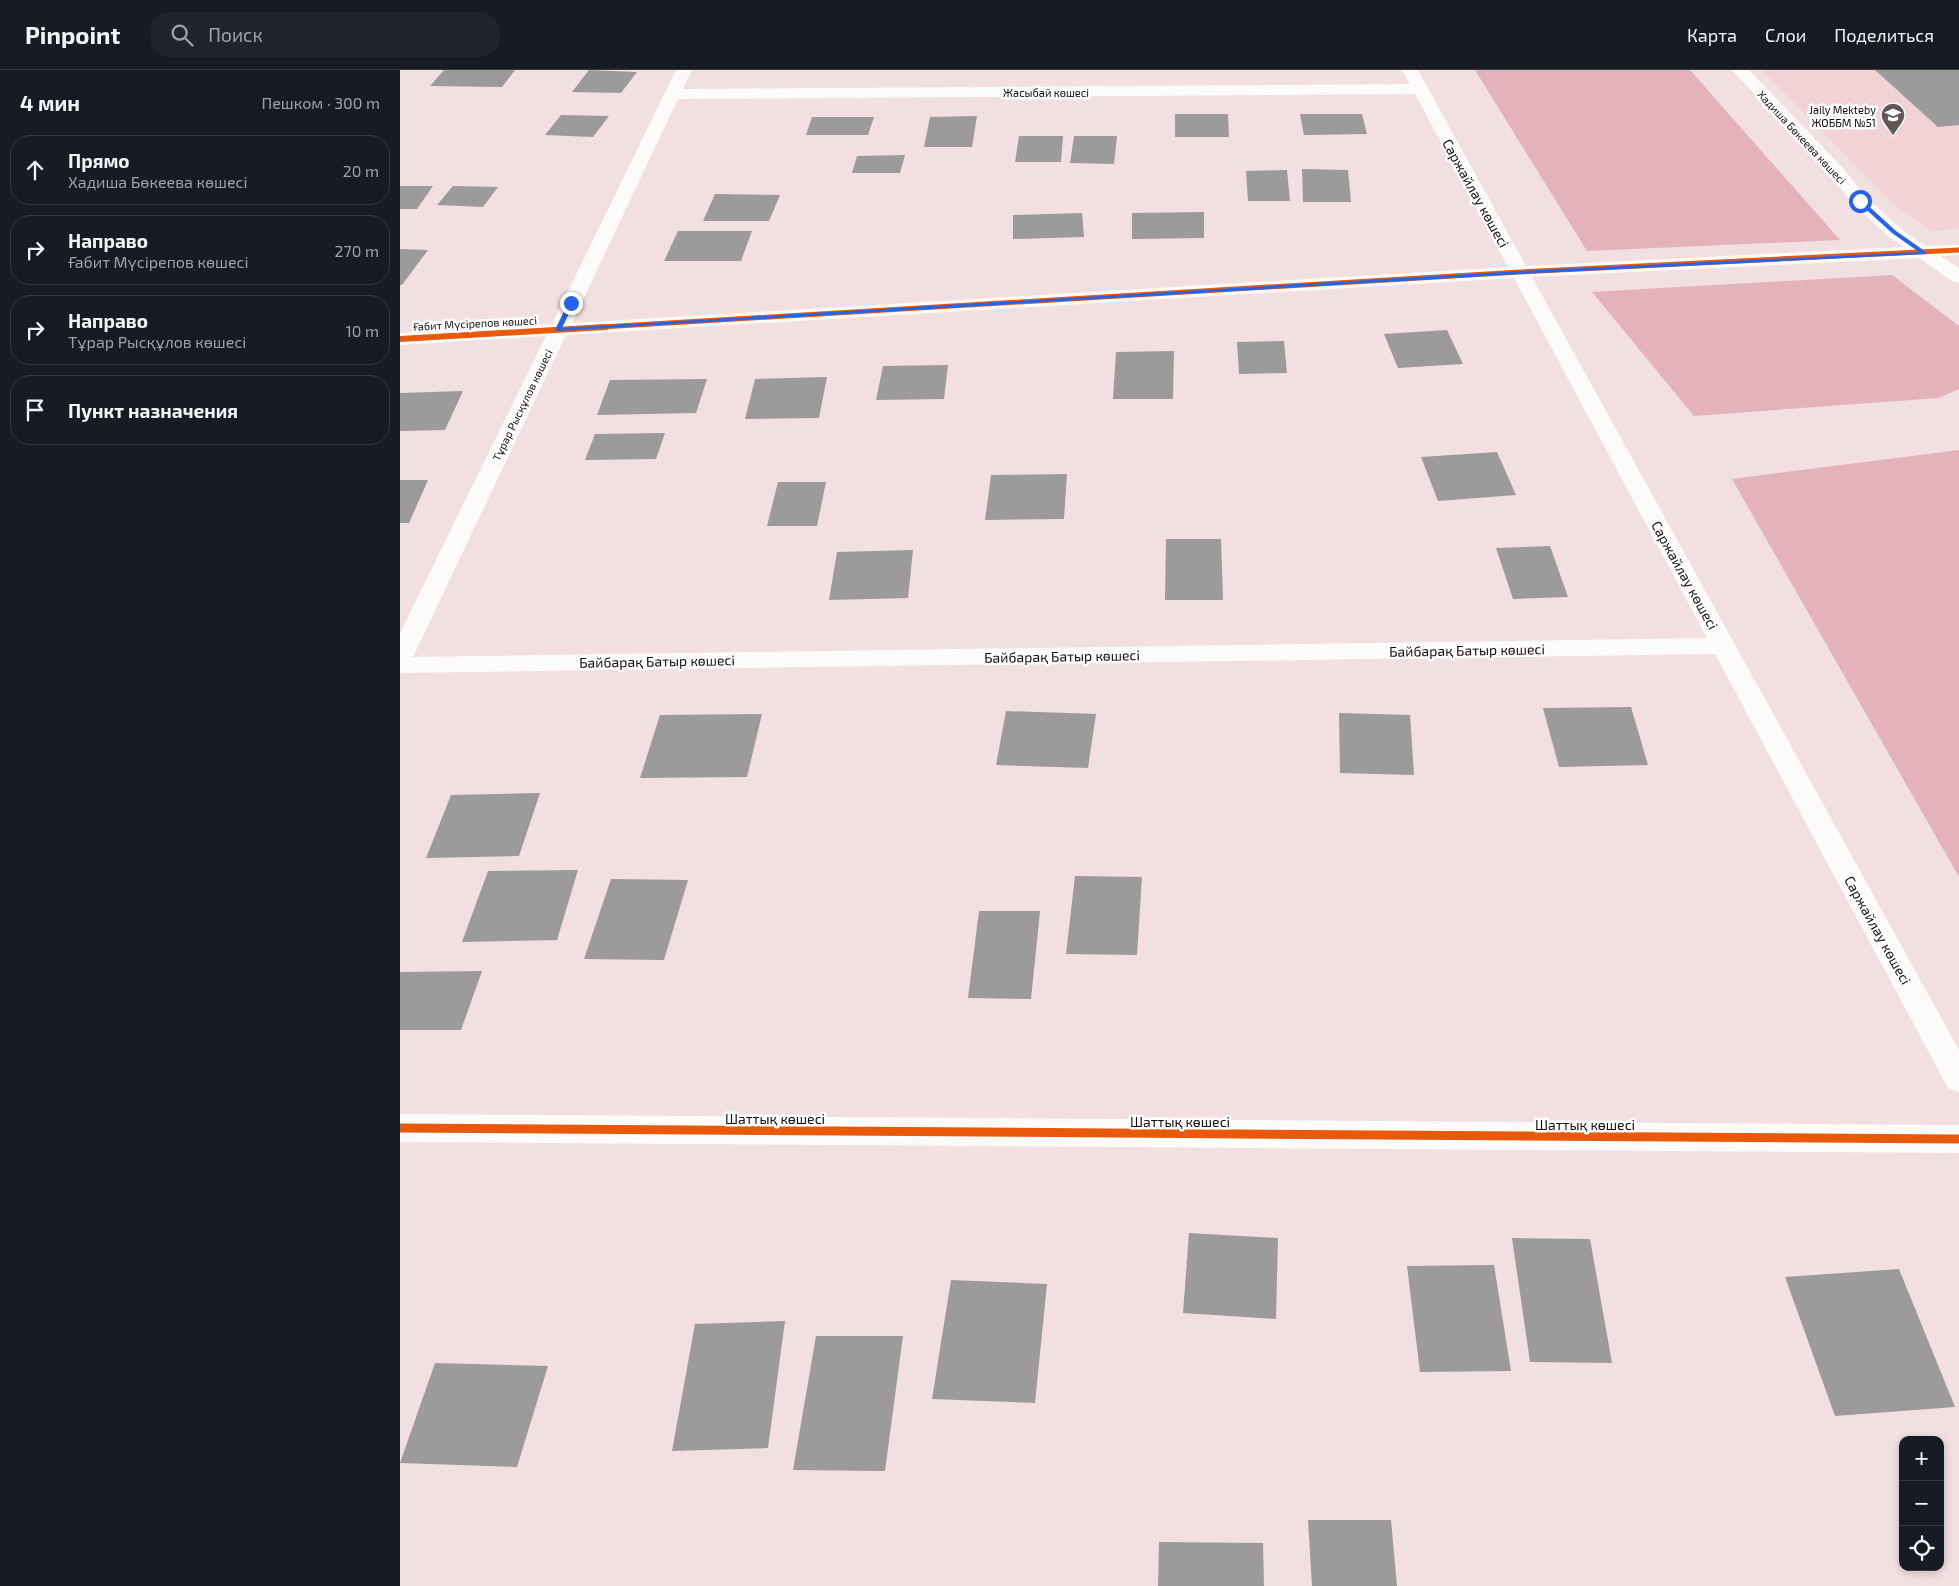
<!DOCTYPE html>
<html lang="ru">
<head>
<meta charset="utf-8">
<style>
	:root { --surface:#171b24; --page:#20242c; --text:#f1f3f6; --muted:#9ea1a6; --line:#363941 }
	body { margin:0; font-family:"Exo 2",sans-serif; background:var(--page); color:var(--text) }
	.controls { position:absolute; right:15px; bottom:15px; display:grid; overflow:hidden; border-radius:10px; box-shadow:0 2px 8px #0003 }
	.controls button { width:45px; height:45px; display:grid; place-items:center; padding:0; border:0; border-bottom:1px solid var(--line); background:var(--surface); color:var(--text); font:25px sans-serif }
	.stop { position:absolute; width:15px; height:15px; margin:-11px; border:4px solid #2563eb; border-radius:50%; background:#fff }
	.stop.end { background:#2563eb; border-color:#fff; box-shadow:0 1px 5px #0008 }
	.list { margin:0; padding:0; list-style:none }
	h2 { display:flex; justify-content:space-between; align-items:center; height:65px; margin:0; padding:0 20px; font-size:21px }
	h2 small { font-size:16px; font-weight:400; color:var(--muted) }
	.list li { display:grid; grid-template-columns:32px 1fr auto; gap:15px; align-items:center; box-sizing:border-box; height:70px; margin:0 10px 10px; padding:0 10px; border:1px solid var(--line); border-radius:20px }
	.list b { display:block; font-size:19px; white-space:nowrap }
	.list p { margin:0; font-size:16px; white-space:nowrap; color:var(--muted) }
	.list em { font-size:16px; font-style:normal; color:var(--muted) }
	.icon { flex:none; width:28px; height:28px; fill:none; stroke:currentColor; stroke-width:2; stroke-linecap:round; stroke-linejoin:round }
	.map { position:relative; flex:none; width:1559px; height:1516px; overflow:hidden }
	header { display:flex; align-items:center; gap:30px; box-sizing:border-box; height:70px; padding:0 25px; background:var(--surface); border-bottom:1px solid var(--line) }
	header strong { font-size:24px }
	nav { display:flex; gap:28px; margin-inline-start:auto; font-size:18px }
	.search { width:350px; height:45px; background:var(--page); display:flex; align-items:center; gap:12px; box-sizing:border-box; padding:0 18px; border-radius:20px; color:var(--muted); font-size:19px }
	main { display:flex }
	aside { flex:1; background:var(--surface) }
	.map>svg:first-child { display:block }
	.built { fill:#f1d3d5 }
	.forest { fill:#e3b3b9 }
	.building { fill:#9d9a9b }
	.lines { fill:none; stroke-linecap:round; stroke-linejoin:round }
	.minor { fill:#fdfafa; fill-rule:evenodd }
	.cycleway-far2-casing { stroke:#fff; stroke-width:7 }
	.cycleway-far1-casing { stroke:#fff; stroke-width:9 }
	.cycleway-casing { stroke:#fff; stroke-width:12 }
	.cycleway-far2 { stroke:#e8590c; stroke-width:5 }
	.cycleway-far1 { stroke:#e8590c; stroke-width:6 }
	.cycleway { stroke:#e8590c; stroke-width:9 }
	.route { fill:#2563eb }
	.labels { text-anchor:middle; dominant-baseline:central; stroke-width:5; stroke-linejoin:round; paint-order:stroke }
	.far-street-label { font-size:11px; fill:#160c0d; stroke:#fff }
	.far-poi-label { font-size:11px; fill:#160c0d; stroke:#fff; text-anchor:end }
	.street-label { font-size:14px; fill:#160c0d; stroke:#fff }
</style>
</head>
<body>
<header>
<strong>Pinpoint</strong>
<div class="search"><svg class="icon" aria-label="search" viewBox="0 0 24 24"><circle cx="10" cy="10" r="6"/><path d="M15 15l6 6"/></svg>Поиск</div>
<nav><a>Карта</a><a>Слои</a><a>Поделиться</a></nav>
</header>
<main>
<aside>
<h2>4 мин<small>Пешком · 300 m</small></h2>
<ul class="list">
<li><svg class="icon" aria-label="ahead" viewBox="0 0 24 24"><path d="M12 20V5M6 11l6-6 6 6"/></svg><div><b>Прямо</b><p>Хадиша Бөкеева көшесі</p></div><em>20 m</em></li>
<li><svg class="icon" aria-label="right" viewBox="0 0 24 24"><path d="M7 20v-9h11M14 6l5 5-5 5"/></svg><div><b>Направо</b><p>Ғабит Мүсірепов көшесі</p></div><em>270 m</em></li>
<li><svg class="icon" aria-label="right" viewBox="0 0 24 24"><path d="M7 20v-9h11M14 6l5 5-5 5"/></svg><div><b>Направо</b><p>Тұрар Рысқұлов көшесі</p></div><em>10 m</em></li>
<li><svg class="icon" aria-label="arrive" viewBox="0 0 24 24"><path d="M6 21V4h12l-3 4 3 4H6"/></svg><div><b>Пункт назначения</b></div></li>
</ul>
</aside>
<div class="map">
<svg width="1559" height="1516" viewBox="0 0 1559 1516">
	<rect width="100%" height="100%" fill="#f1dfe1"/>
	<path class="built" d="M1362,0H1559V159L1531,161L1492,133Z"/>
	<path class="forest" d="M1075,0H1290L1440,170L1187,181Z
		M1492,205L1559,256V319L1538,328L1294,346L1192,222Z
		M1559,380V807L1332,409Z"/>
	<path class="building" d="M44,0H115L102,17L30,16Z
		M189,0L237,2L221,23L172,22Z
		M1475,0H1559V55L1538,57Z
		M775,44H828L829,67H775Z
		M900,44H962L967,64L904,65Z
		M161,45L209,46L193,67L145,65Z
		M577,46L572,77H524L530,47Z
		M412,47H474L468,65H406Z
		M619,66H663L661,92H615Z
		M674,66H717L714,94L670,93Z
		M505,85L500,103H452L457,86Z
		M902,99L948,100L951,132H903Z
		M887,100L890,131H848L846,101Z
		M0,116H33L17,139H0Z
		M53,116L98,117L83,137L37,135Z
		M315,124L380,125L369,151H303Z
		M804,142V168L732,169V143Z
		M682,143L684,167L613,169V145Z
		M278,161H352L341,191H264Z
		M0,179L28,180L2,215H0Z
		M1047,260L1063,294L998,298L984,264Z
		M884,271L887,303L839,304L837,272Z
		M774,281L773,329H713L716,282Z
		M548,295L544,329L476,330L483,296Z
		M427,307L419,348L345,349L355,309Z
		M307,309L296,343L197,345L210,310Z
		M63,321L45,360L0,361V323Z
		M265,363L256,389L185,390L195,364Z
		M1097,382L1116,425L1038,431L1021,387Z
		M667,404L664,449L585,450L591,405Z
		M0,410H28L9,453H0Z
		M378,412H426L417,456H367Z
		M766,469H821L823,530H765Z
		M1150,476L1168,527L1113,529L1096,478Z
		M513,480L508,528L429,530L437,482Z
		M1231,637L1248,695L1159,697L1143,638Z
		M606,641L696,644L688,698L596,695Z
		M939,643L1010,645L1014,705L940,703Z
		M362,644L347,707L240,708L260,645Z
		M140,723L119,786L26,788L51,725Z
		M178,800L157,870L62,872L88,801Z
		M675,806L742,807L737,885L666,884Z
		M211,809L288,810L264,890L184,889Z
		M579,841H640L631,929L568,928Z
		M82,901L61,960H0V902Z
		M789,1163L878,1168L876,1249L783,1243Z
		M1112,1168L1190,1169L1212,1293L1130,1292Z
		M1094,1195L1111,1301L1020,1302L1007,1196Z
		M1499,1199L1555,1337L1435,1346L1385,1207Z
		M551,1210L647,1214L635,1333L532,1329Z
		M385,1251L368,1378L272,1381L295,1254Z
		M416,1266H503L485,1401L393,1400Z
		M35,1293L148,1296L117,1397L0,1393Z
		M908,1450H991L997,1516H912Z
		M759,1472L863,1473L864,1516H758Z"/>
	<g class="lines">
		<path class="minor" d="M276,0H292L283,19L1010,14L1002,0H1018L1126,196L1504,177L1488,166L1454,135L1430,105L1332,0H1349L1442,97L1466,127L1500,158L1526,176L1559,175V185L1541,186L1559,198V213L1552,211L1519,188L1132,207L1559,980V1022L1548,1018L1315,584L0,603V563L146,266L0,275V263L152,254ZM1015,24L1108,197L172,253L278,29ZM1114,208L1307,568L13,587L166,265Z
			M0,1044L1559,1055V1083L0,1072Z"/>
		<defs>
			<path id="cycleway-far2" d="M185,258L1120,202L1559,180"/>
			<path id="cycleway-far1" d="M0,269L206,257"/>
			<path id="cycleway" d="M0,1058L1559,1069"/>
		</defs>
		<use href="#cycleway-far2" class="cycleway-far2-casing"/>
		<use href="#cycleway-far1" class="cycleway-far1-casing"/>
		<use href="#cycleway" class="cycleway-casing"/>
		<use href="#cycleway-far2" class="cycleway-far2"/>
		<use href="#cycleway-far1" class="cycleway-far1"/>
		<use href="#cycleway" class="cycleway"/>
	</g>
	<path class="route" d="M1458,130H1462L1496,161L1526,182V184L1120,204L158,261L155,260L168,233L171,231L174,233L162,258L1120,201L1519,182L1492,163L1458,132Z"/>
	<defs>
		<symbol id="school-pin" viewBox="-11 -11 22 30"><path d="M0 17L-7.5 6A9.5 9.5 0 1 1 7.5 6Z" fill="#635657" stroke="#fff"/><path d="M0-5L7-2L0 1L-7-2ZM-4 1L0 2.5L4 1V4Q0 6-4 4Z" fill="#fff"/></symbol>
	</defs>
	<g fill-rule="evenodd">
		<use href="#school-pin" x="1479" y="31" width="28" height="38"/>
	</g>
	<g class="labels">
		<g class="far-street-label">
			<text x="646" y="22">Жасыбай көшесі</text>
			<text transform="translate(1402 67) rotate(47)">Хадиша Бөкеева көшесі</text>
			<text transform="translate(75 253) rotate(-3)">Ғабит Мүсірепов көшесі</text>
			<text transform="translate(122 335) rotate(-64)">Тұрар Рысқұлов көшесі</text>
		</g>
		<g class="far-poi-label">
			<text x="1476" y="39">Jaily Mekteby<tspan x="1476" dy="13">ЖОББМ №51</tspan></text>
		</g>
		<g class="street-label">
			<text transform="translate(1076 123) rotate(61)">Саржайлау көшесі</text>
			<text transform="translate(1285 505) rotate(61)">Саржайлау көшесі</text>
			<text transform="translate(1067 580) rotate(-1)">Байбарақ Батыр көшесі</text>
			<text transform="translate(662 586) rotate(-1)">Байбарақ Батыр көшесі</text>
			<text transform="translate(257 591) rotate(-1)">Байбарақ Батыр көшесі</text>
			<text transform="translate(1478 860) rotate(61)">Саржайлау көшесі</text>
			<text x="375" y="1048">Шаттық көшесі</text>
			<text x="780" y="1051">Шаттық көшесі</text>
			<text x="1185" y="1054">Шаттық көшесі</text>
		</g>
	</g>
</svg>
<div class="controls">
<button>+</button>
<button>−</button>
<button><svg class="icon" aria-label="locate" viewBox="0 0 24 24"><circle cx="12" cy="12" r="6"/><path d="M12 2v4M12 18v4M2 12h4M18 12h4"/></svg></button>
</div>
<div class="stop" style="left:1460px;top:131px"></div>
<div class="stop end" style="left:171px;top:233px"></div>
</div>
</main>
</body>
</html>
